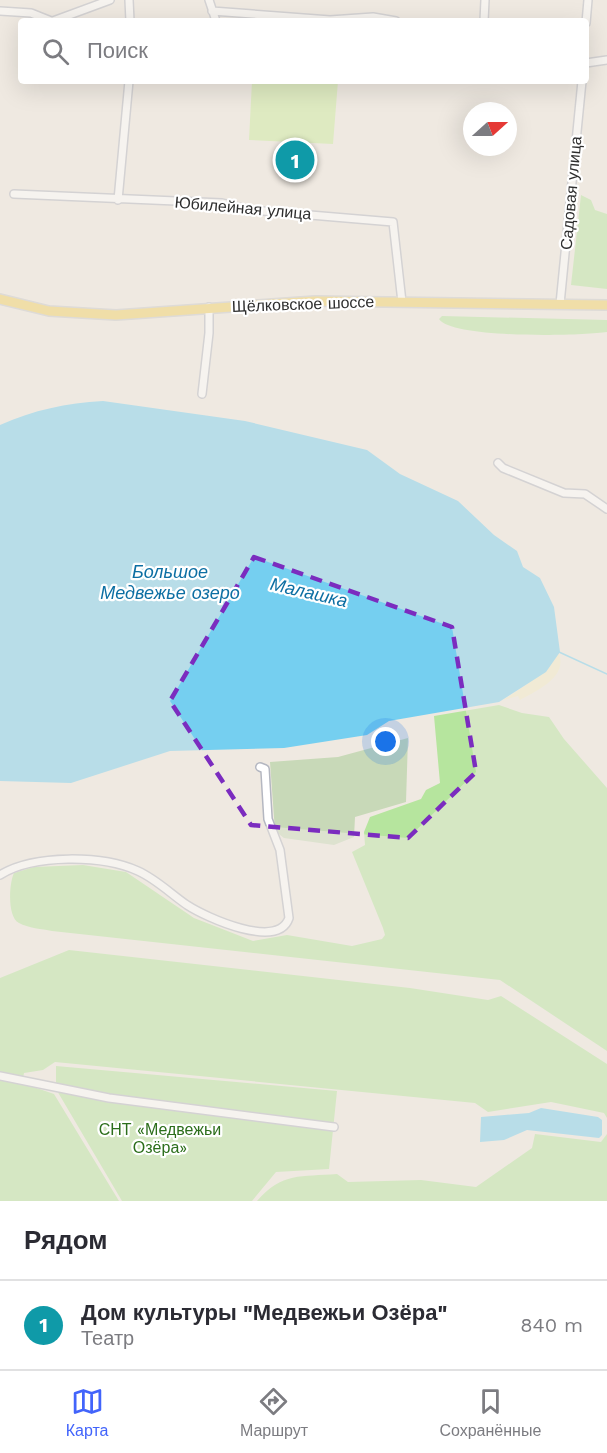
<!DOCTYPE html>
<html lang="ru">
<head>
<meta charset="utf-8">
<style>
	:root { --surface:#fff; --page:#f2f2f3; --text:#2b2b33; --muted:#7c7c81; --line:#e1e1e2; --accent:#4264fb }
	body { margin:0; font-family:"Work Sans",sans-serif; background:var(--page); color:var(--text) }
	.compass { position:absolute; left:463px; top:102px; width:54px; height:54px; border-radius:50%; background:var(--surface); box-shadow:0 6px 24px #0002; rotate:69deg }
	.you { position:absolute; left:386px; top:742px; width:21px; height:21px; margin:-15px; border:4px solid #fff; border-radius:50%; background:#1a73e8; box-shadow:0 0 0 9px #1a73e833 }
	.badge { display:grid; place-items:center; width:39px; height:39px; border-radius:50%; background:var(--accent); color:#fff; font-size:20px; font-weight:700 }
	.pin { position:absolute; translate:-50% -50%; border:3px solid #fff; box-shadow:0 2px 6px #0006 }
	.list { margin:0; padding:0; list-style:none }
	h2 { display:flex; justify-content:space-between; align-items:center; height:78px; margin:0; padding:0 24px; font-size:26px }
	h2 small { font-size:20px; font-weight:400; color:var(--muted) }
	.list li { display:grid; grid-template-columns:39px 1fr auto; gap:18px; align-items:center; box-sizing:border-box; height:90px; padding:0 24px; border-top:2px solid var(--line) }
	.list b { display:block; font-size:22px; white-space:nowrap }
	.list p { margin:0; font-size:20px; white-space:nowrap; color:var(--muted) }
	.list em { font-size:20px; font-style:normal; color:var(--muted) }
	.icon { flex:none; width:33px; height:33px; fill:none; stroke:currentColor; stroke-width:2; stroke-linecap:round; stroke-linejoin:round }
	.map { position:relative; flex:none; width:607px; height:1201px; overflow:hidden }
	.search { position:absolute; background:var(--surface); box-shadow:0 6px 24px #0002; left:18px; right:18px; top:18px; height:66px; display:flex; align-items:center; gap:15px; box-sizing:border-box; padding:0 21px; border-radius:6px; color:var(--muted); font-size:22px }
	.sheet { height:168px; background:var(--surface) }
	nav { display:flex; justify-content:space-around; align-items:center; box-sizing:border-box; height:84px; border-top:2px solid var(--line); background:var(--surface); font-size:16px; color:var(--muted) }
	nav a { display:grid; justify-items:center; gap:3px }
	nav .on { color:var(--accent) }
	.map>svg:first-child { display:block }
	.green { fill:#b6e59e }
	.sand { fill:#f3ecc5 }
	.cemetery { fill:#c8d9b8 }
	.pitch { fill:#c9ec9a }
	.water { fill:#75cff0 }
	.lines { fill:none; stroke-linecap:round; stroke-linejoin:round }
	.stream { stroke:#75cff0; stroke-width:1.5 }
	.minor-casing { stroke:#b4b7c1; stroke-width:10 }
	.major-casing { stroke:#c9c9c9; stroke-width:12 }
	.minor { stroke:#fff; stroke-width:7 }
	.major { stroke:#f2d163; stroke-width:9 }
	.marked { fill:none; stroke:#7b2cbf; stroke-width:4.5; stroke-dasharray:12 8; stroke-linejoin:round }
	.labels { text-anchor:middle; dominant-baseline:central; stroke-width:4.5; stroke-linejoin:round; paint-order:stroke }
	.street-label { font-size:16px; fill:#2e2e2e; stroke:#fff }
	.park-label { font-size:16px; fill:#2c6e1b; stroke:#fff }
	.water-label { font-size:18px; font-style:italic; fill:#0d6fa3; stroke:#fff }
</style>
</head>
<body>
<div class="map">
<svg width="607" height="1201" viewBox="0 0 607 1201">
	<rect width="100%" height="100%" fill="#efe9e1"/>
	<path class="green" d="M581,195L591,200L595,210L607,214V289L571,285Z
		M442,316L607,320V332C581,336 452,339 439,319Z
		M499,705L522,713L549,717L564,739L607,788V1051L500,980L52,931C42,929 28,928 19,923C7,917 9,883 14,873L34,867L83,865L126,872L194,918L253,941L287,935L352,946L382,939L385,935L383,928L352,852L365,845L364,832L370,817L421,799L426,790L440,783L434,716Z
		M69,950L410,988L488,1000L501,996L607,1064V1118L604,1113L551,1102L488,1112L475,1103L55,1062L43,1070L24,1073L22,1083L54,1094L119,1201H0V978Z
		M56,1066L337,1091L329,1169L276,1172L252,1201H122L56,1089Z
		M535,1134L601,1142L607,1134V1201H257C282,1172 301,1177 337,1174L348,1182L421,1180L476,1187L532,1148Z"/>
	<path class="sand" d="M558,652C570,676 536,691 520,700L518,696L503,700L526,685Z"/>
	<path class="cemetery" d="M408,738L406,802L355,817L354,837L334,845L284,838L275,831L270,762L338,757Z"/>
	<path class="pitch" d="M252,81H338L333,144L249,140Z"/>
	<path class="water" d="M103,401L245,421L367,450L400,474L458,501L494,535L517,551L523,567L540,578L554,607L560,652L546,672L499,702L389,721L367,735L284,748L170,751L71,783L0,781V425C34,410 66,403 103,401Z
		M541,1108L598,1117L602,1120V1135L599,1138L527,1130L504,1140L480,1142L481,1117L529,1113Z"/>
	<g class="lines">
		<path class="stream" d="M559,652L607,674"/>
		<defs>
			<path id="minor" d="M129,0L130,21
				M209,0L216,21
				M0,11L31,13L51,21
				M212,11L330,20L373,17L396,21
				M53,21L110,0
				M484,21L485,0
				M586,23L588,0
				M586,63L607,60
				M14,194L222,203L251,210L393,222L402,302
				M118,200L129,81
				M560,304L582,81
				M202,394L209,333V307
				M498,463L503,468L564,493L585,494L607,509
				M0,875C34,854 102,855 138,871C156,879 171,894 187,905C207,918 278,950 289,918L280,850L268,819L265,769L260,767
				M0,1076L109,1098L334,1127"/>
			<path id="major" d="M0,299L49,311L116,315L315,301L607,305"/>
		</defs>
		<use href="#minor" class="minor-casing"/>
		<use href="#major" class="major-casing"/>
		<use href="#minor" class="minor"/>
		<use href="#major" class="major"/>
	</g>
	<path d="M0 0H607V1201H0ZM254,557L452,627L476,772L408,838L251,825L170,701Z" fill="#efe9e1" fill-opacity=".55" fill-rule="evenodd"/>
	<path class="marked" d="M254,557L452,627L476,772L408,838L251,825L170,701Z"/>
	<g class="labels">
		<g class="street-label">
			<text transform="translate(571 193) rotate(-85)">Садовая улица</text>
			<text transform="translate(243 208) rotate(5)">Юбилейная улица</text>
			<text transform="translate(303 304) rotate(-2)">Щёлковское шоссе</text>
		</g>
		<g class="park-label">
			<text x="160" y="1129">СНТ «Медвежьи<tspan x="160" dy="18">Озёра»</tspan></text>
		</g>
		<g class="water-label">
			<text x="170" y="571">Большое<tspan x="170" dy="21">Медвежье озеро</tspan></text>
			<text transform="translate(309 592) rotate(13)">Малашка</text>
		</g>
	</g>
</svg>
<svg class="compass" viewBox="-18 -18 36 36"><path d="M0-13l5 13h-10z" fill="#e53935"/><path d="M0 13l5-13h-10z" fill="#7c7c81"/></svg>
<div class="you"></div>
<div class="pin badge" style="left:295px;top:160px;background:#0f9aa8">1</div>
<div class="search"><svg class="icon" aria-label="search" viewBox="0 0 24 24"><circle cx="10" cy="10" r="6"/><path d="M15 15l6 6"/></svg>Поиск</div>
</div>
<section class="sheet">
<h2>Рядом<small></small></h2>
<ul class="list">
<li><span class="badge" style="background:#0f9aa8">1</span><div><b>Дом культуры &quot;Медвежьи Озёра&quot;</b><p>Театр</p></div><em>840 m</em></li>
</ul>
</section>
<nav>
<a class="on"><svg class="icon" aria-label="map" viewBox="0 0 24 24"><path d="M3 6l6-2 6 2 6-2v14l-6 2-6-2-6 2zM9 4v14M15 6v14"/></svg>Карта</a>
<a><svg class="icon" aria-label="directions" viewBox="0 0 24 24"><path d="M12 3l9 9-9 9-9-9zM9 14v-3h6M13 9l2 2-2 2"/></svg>Маршрут</a>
<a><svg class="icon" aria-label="saved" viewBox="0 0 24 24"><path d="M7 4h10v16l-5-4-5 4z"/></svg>Сохранённые</a>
</nav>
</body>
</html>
